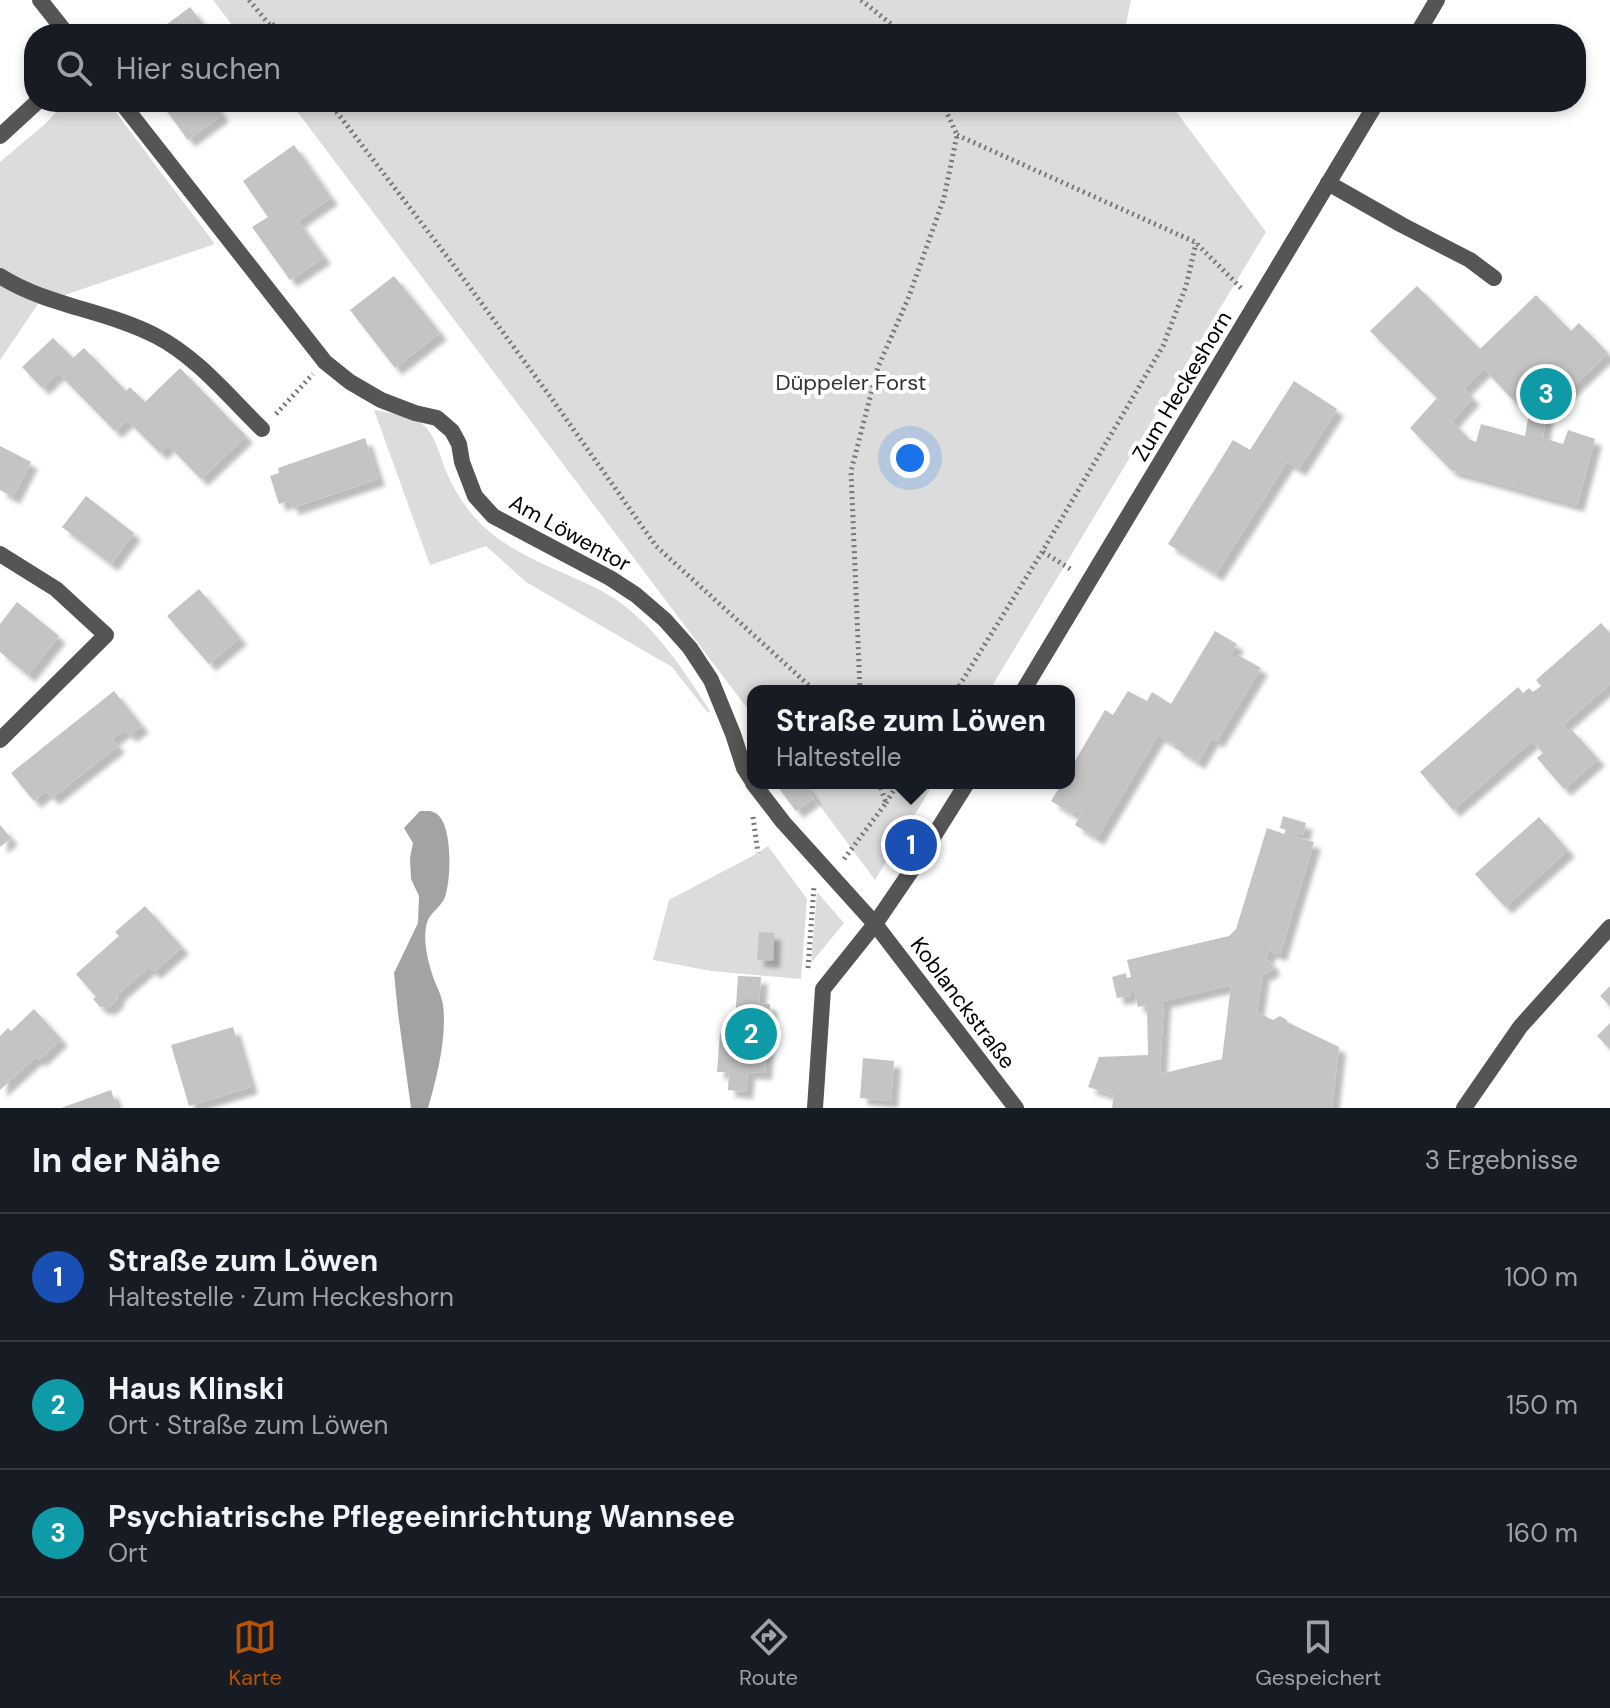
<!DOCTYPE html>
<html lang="de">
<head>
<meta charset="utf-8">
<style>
	:root { --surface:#171b24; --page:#242831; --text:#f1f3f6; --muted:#9ea1a6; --line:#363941; --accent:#b45309 }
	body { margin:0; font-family:"DM Sans",sans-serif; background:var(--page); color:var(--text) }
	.you { position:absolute; left:910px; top:458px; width:28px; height:28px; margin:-20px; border:6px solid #fff; border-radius:50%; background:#1a73e8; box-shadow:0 0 0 12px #1a73e833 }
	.badge { display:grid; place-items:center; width:52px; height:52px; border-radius:50%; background:var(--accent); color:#fff; font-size:26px; font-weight:700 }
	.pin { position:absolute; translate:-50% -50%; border:4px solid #fff; box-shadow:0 2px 8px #0006 }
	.popup { position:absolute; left:747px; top:685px; width:328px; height:104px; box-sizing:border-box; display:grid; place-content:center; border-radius:16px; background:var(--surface); filter:drop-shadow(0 2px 6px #0005); font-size:26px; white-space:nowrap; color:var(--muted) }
	.popup b { font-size:30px; color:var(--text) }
	.popup::after { content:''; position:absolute; left:50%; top:100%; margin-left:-16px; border:16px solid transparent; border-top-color:var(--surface) }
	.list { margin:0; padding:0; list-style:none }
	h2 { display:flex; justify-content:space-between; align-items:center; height:104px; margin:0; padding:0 32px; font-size:34px }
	h2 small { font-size:26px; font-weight:400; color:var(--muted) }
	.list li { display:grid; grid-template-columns:52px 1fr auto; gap:24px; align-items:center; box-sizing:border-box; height:128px; padding:0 32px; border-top:2px solid var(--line) }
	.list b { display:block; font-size:30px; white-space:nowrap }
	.list p { margin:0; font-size:26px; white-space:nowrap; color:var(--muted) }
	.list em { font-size:26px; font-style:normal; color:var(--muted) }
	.icon { flex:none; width:44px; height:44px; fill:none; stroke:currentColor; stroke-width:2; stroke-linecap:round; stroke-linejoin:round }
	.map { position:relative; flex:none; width:1610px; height:1108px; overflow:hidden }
	.search { position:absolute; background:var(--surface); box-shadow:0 4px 12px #0003; left:24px; right:24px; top:24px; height:88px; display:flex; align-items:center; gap:20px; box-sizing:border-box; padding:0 28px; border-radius:32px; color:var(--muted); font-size:30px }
	.sheet { height:488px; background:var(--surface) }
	nav { display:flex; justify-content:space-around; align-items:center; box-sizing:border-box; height:112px; border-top:2px solid var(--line); background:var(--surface); font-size:22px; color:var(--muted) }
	nav a { display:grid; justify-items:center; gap:4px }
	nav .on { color:var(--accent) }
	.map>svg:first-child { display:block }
	.green { fill:#dcdcdc }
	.water { fill:#a3a3a3 }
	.building { fill:#c4c4c4; fill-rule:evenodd; filter:url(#shadow) }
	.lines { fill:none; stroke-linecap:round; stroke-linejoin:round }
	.path { stroke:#777; stroke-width:5; stroke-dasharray:2 4; stroke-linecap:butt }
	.service { stroke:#555; stroke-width:16 }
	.minor { stroke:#555; stroke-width:16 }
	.labels { text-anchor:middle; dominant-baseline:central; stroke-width:8; stroke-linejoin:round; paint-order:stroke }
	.park-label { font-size:22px; fill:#333; stroke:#fff }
	.street-label { font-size:22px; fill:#000; stroke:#fff }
</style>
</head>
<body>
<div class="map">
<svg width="1610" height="1108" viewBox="0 0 1610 1108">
	<defs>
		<filter id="shadow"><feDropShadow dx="7" dy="7" stdDeviation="2" flood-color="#0004"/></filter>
	</defs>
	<rect width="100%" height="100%" fill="#fff"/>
	<path class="green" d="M213,0H1131L1124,34H239Z
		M66,102H108L215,244L38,304L0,360V162L45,124Z
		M290,102H1169L1266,232L989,691H753V716Z
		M374,410C388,413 409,415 421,423C436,434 439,455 446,471C455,492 467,511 483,526C516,557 561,570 600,590C649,616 681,666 710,711L708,713L672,667L526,582L486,546L430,565Z
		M803,783H934L875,880Z
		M768,846L807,899L801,979L711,971L653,960L669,900L758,853Z
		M817,892L844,923L811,963Z"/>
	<path class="water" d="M420,811C426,811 432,810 437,814C453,826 451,880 445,897C440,909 428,913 426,927C423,944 429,966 435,982C438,989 442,997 443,1005C447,1037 437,1077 428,1108H411L398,1013L394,973L418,923L419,896L411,879L410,858L413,843L404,828Z"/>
	<path class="building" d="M190,7L211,34H154Z
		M160,102H213L222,115L188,140Z
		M294,145L331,198L298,221L324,257L290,280L252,227L268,217L243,181Z
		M394,276L440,333L395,368L350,310Z
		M1417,286L1480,349L1536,295L1571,331L1579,323L1608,353L1557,402L1554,398L1548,403L1543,438L1563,444L1568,430L1595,439L1577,505L1451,470L1410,428L1437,398L1370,331ZM1484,369L1513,400L1522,389L1531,400L1525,436L1481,424L1476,442L1470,440L1452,421L1473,398L1464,389Z
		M53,338L73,358L84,348L126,391L130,387L145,402L180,368L246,436L201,479L168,445L160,453L127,420L115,431L58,373L42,388L22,367Z
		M1294,381L1337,409L1299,469L1287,462L1216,574L1168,544L1233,440L1250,450Z
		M365,438L378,479L292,508L289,501L279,504L270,476L279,473L278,468Z
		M0,446L31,462L13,497L0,490Z
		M86,496L134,533L111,564L62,527Z
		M199,589L240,638L209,664L167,616Z
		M17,602L59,636L28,675L0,652V624Z
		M1601,623L1610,633V684L1563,725L1569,731L1571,729L1598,759L1564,789L1537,758L1543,753L1532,741L1453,810L1420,772L1518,687L1523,693L1529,688L1533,692L1541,686L1536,680Z
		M1215,631L1237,644L1230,656L1236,659L1238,655L1261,668L1217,741L1212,738L1198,762L1174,747L1175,745L1158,735L1097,838L1075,825L1081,813L1076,810L1073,814L1051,801L1062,783H1069V771L1105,710L1113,715L1128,691L1147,701L1152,692L1171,704Z
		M114,691L142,726L130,735L124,730L112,739L118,746L52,798L46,791L34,801L11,773Z
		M775,783H803L814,798L796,811Z
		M1283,816L1306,823L1303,835L1297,833L1296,837L1314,842L1280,954L1269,951L1266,960L1270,961L1273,968L1266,974L1263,972L1257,1012L1273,1020L1280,1016L1287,1020V1022L1339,1047L1332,1108H1112L1114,1095L1088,1087L1099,1057L1148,1055L1147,1005L1138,1007L1134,989L1130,990L1131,996L1117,998L1112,977L1126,973L1127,978L1131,977L1127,960L1229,936L1236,929L1267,828L1284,834L1286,830L1280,828ZM1231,985L1222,1059L1160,1074L1164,1001Z
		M1539,817L1568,850L1505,907L1475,874Z
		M0,825L11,838L0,847Z
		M145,906L182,947L154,972L149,967L118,994L117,1000L109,1008L100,1007L93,999L96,997L76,974L119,936L115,932Z
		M759,932L774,933L773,961L757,960Z
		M738,976L761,977L759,1003L770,1004L765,1073L748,1072L746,1092L728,1090L729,1072H717L720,1033L734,1034Z
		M1610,986V1006L1600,996Z
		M34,1009L61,1039L39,1060L36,1057L0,1090V1036L8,1028L11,1031Z
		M1610,1023V1049L1597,1036Z
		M233,1027L251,1087L189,1106L171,1045Z
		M863,1058L894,1061L891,1101L860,1098Z
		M111,1090L117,1108H61Z"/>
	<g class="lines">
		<path class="path" d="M249,0L277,34
			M861,0L891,24L899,34
			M272,24L288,34
			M329,102L449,259L552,399L656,546L815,691
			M957,135L1195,242L1242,289
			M276,414L313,374
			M1043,552L1072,570
			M860,691L851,471L878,367L908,299L944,198L957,135L942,102
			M956,691L1042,552L1163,346L1186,286L1196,243
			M886,803L898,783
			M753,817L758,853
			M844,859L886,803L879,783
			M808,968L814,886"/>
		<path class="service" d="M1328,183L1402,225L1470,260L1494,278"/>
		<path class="minor" d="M40,0L67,34
			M1417,34L1437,0
			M121,102L325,362L350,382L381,400L415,413L437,418L452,431L459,444L462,462L475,496L493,516L610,578L636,595L665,620L690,648L711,680L733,734L744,768L753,782
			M0,136L37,102
			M0,276C47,306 106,310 156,336C197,357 229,397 262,429
			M0,554L56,589L106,635L0,740
			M1023,691L1377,102
			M753,783L783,822L875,924L1016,1108
			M815,1108L823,989L875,924L920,858L967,783
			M1464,1108L1520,1027L1610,927"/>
	</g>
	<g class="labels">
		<g class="park-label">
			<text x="851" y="382">Düppeler Forst</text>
		</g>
		<g class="street-label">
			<text transform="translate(1182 386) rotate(-59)">Zum Heckeshorn</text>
			<text transform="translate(570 533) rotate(29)">Am Löwentor</text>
			<text transform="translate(963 1003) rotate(53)">Koblanckstraße</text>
		</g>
	</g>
</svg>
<div class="you"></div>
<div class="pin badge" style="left:911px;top:845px;background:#1a4fb4">1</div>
<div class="popup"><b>Straße zum Löwen</b>Haltestelle</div>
<div class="pin badge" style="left:751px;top:1034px;background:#0f9aa8">2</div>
<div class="pin badge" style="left:1546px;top:394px;background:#0f9aa8">3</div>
<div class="search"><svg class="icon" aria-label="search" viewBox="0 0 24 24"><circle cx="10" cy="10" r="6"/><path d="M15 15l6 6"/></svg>Hier suchen</div>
</div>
<section class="sheet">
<h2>In der Nähe<small>3 Ergebnisse</small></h2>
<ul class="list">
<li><span class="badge" style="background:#1a4fb4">1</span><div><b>Straße zum Löwen</b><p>Haltestelle · Zum Heckeshorn</p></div><em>100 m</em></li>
<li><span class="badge" style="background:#0f9aa8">2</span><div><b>Haus Klinski</b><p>Ort · Straße zum Löwen</p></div><em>150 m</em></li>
<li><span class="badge" style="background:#0f9aa8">3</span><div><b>Psychiatrische Pflegeeinrichtung Wannsee</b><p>Ort</p></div><em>160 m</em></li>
</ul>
</section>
<nav>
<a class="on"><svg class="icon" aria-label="map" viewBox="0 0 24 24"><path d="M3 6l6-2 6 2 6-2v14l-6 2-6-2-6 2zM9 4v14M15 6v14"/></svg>Karte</a>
<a><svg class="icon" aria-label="directions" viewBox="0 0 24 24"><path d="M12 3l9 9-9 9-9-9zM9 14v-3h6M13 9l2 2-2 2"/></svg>Route</a>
<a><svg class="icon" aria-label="saved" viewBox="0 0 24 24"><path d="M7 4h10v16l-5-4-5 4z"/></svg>Gespeichert</a>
</nav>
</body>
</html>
